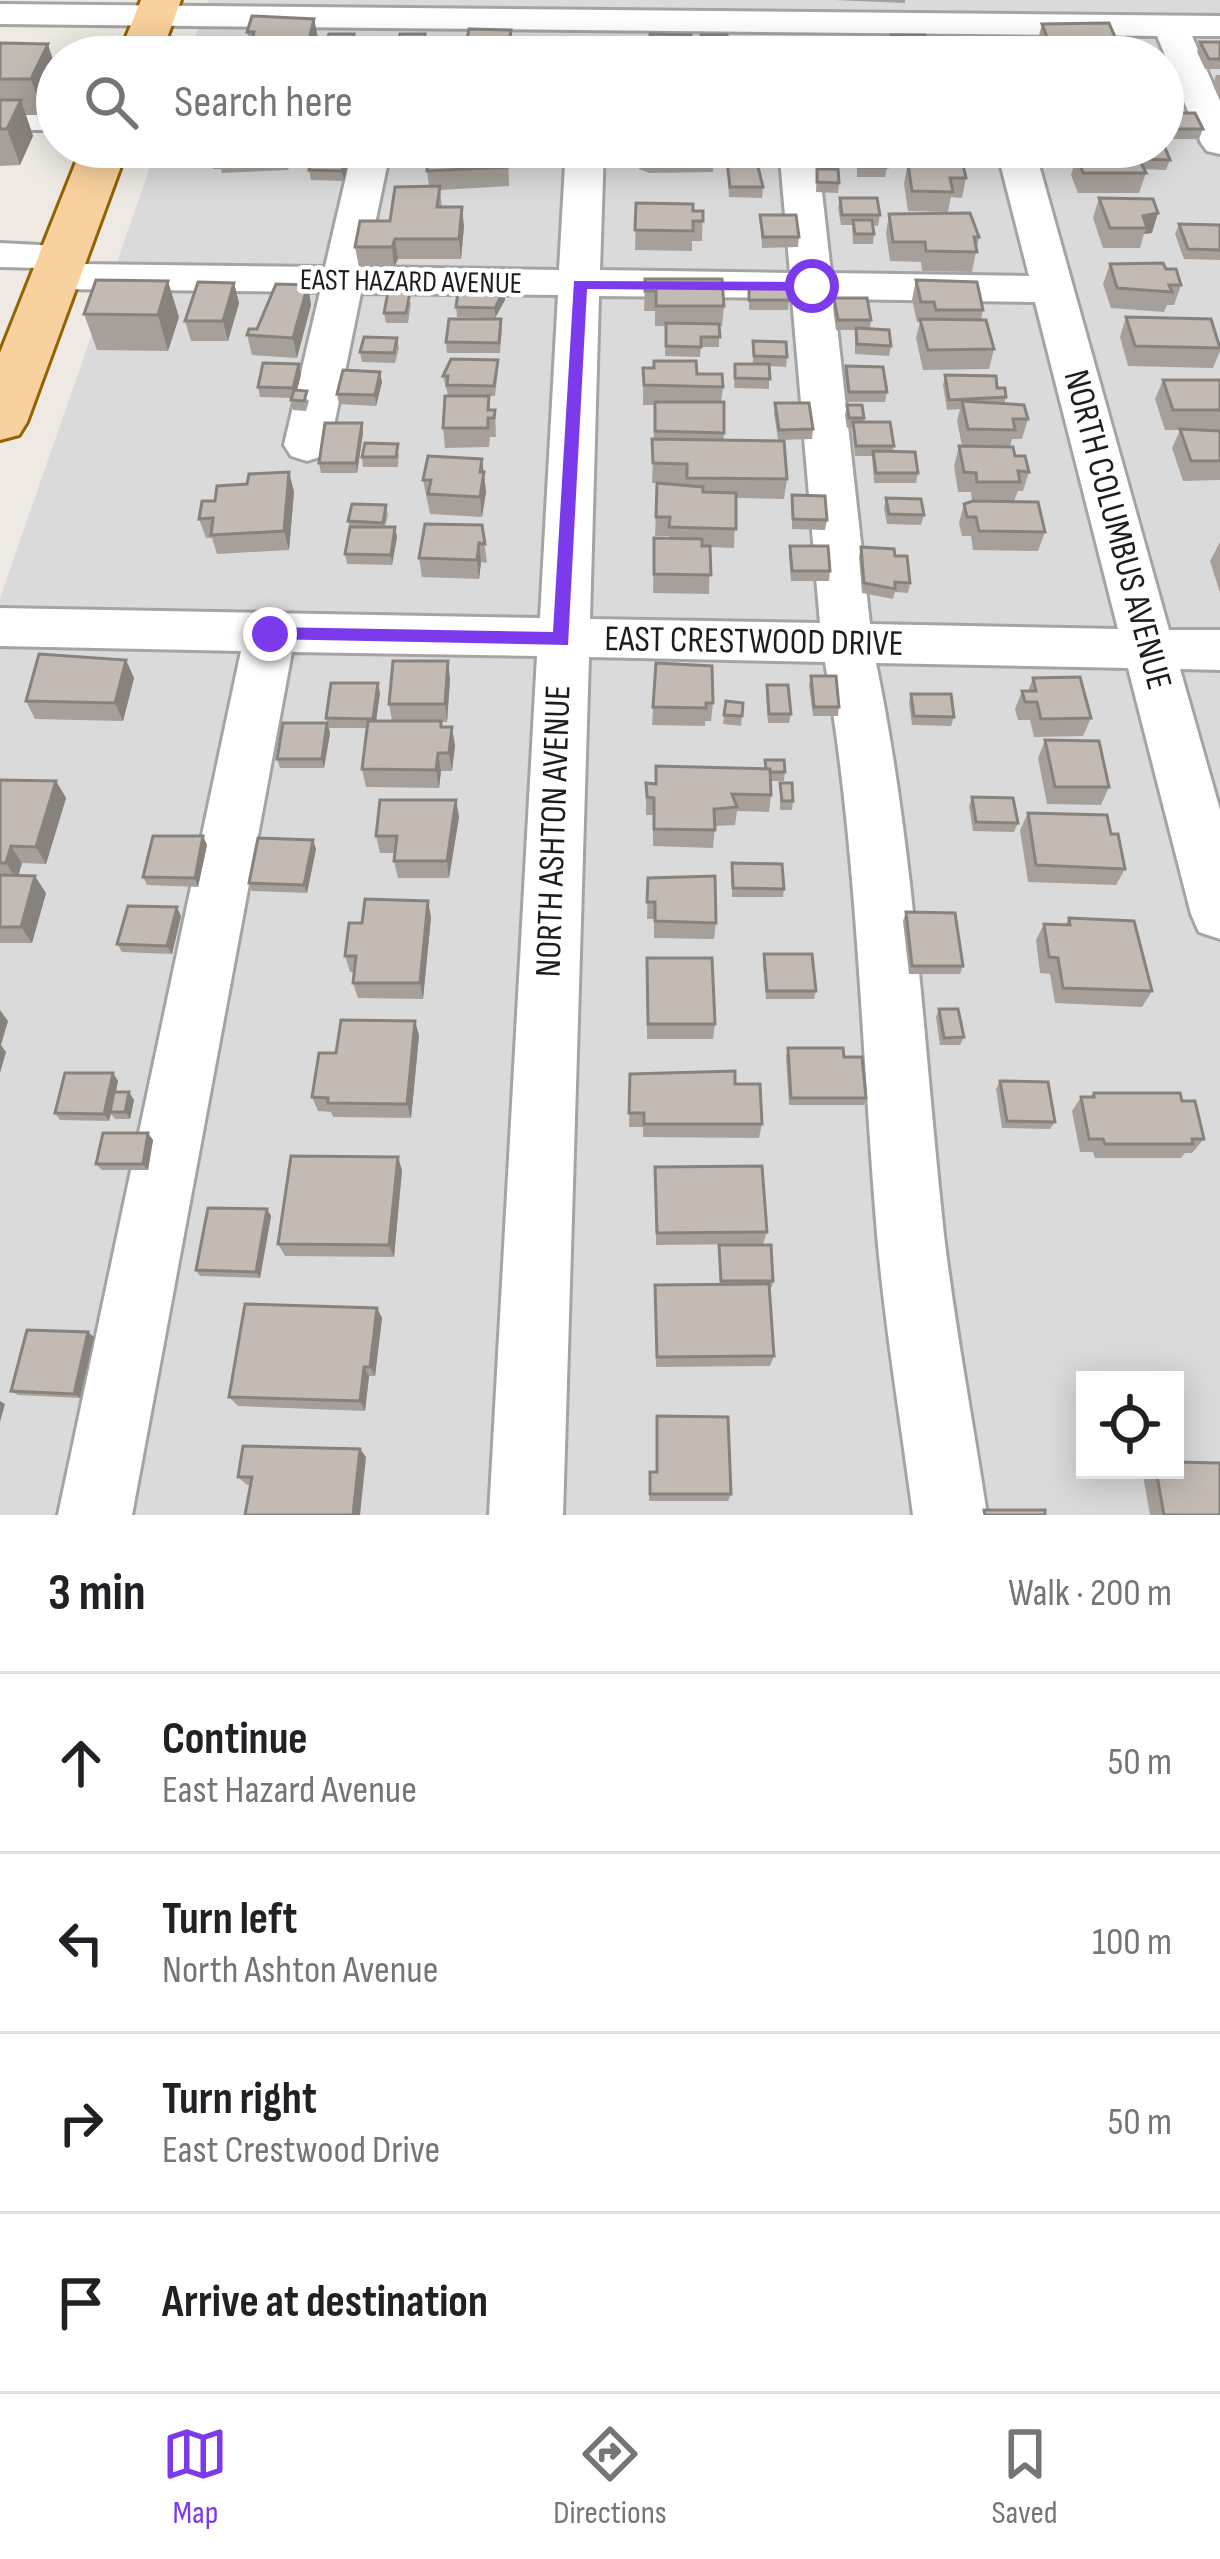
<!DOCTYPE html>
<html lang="en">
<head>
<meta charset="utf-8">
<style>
	:root { --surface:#fff; --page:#f2f2f2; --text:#202124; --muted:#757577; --line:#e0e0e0; --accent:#7c3aed }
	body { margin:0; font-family:"Sofia Sans Condensed",sans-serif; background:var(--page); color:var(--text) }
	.controls { position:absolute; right:36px; bottom:36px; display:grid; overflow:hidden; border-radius:0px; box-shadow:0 6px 30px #0003 }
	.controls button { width:108px; height:108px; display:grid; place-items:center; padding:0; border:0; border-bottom:3px solid var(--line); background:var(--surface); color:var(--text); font:60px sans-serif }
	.stop { position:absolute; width:36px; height:36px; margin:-27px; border:9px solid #7c3aed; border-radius:50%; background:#fff }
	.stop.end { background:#7c3aed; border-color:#fff; box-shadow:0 3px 12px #0008 }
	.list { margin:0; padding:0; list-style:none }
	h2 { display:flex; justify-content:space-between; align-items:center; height:156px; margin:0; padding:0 48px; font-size:51px }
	h2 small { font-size:39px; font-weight:400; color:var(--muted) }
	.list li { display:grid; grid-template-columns:78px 1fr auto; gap:36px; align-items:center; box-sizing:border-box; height:180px; padding:0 48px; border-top:3px solid var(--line) }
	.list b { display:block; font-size:45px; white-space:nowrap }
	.list p { margin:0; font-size:39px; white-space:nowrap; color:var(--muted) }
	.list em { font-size:39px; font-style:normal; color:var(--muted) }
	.icon { flex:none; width:66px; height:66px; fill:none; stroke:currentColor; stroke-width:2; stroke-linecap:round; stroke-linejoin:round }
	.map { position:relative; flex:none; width:1220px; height:1515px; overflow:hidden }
	.search { position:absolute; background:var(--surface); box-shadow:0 6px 30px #0003; left:36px; right:36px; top:36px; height:132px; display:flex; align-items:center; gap:30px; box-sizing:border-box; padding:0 42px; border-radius:66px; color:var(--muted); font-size:45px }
	.sheet { height:876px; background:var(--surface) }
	nav { display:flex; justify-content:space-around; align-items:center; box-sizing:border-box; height:168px; border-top:3px solid var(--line); background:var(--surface); font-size:33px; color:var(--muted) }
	nav a { display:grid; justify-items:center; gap:6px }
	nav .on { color:var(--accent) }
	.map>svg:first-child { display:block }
	.residential { fill:#dbdada; fill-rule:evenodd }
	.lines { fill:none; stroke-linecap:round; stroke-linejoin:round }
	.minor-casing { stroke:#a4a4a4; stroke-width:6 }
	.major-casing { stroke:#926205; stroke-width:6 }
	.minor { fill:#fff; fill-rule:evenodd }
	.major { fill:#f9d19e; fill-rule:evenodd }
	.wall { fill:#a7a09a }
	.shaded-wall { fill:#88827d }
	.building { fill:#c2bab3; stroke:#88827d; stroke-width:3 }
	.route { fill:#7c3aed }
	.labels { text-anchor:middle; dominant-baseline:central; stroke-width:9; stroke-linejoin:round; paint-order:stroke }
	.far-street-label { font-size:30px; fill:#1d1d1d; stroke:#fff }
	.street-label { font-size:36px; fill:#1d1d1d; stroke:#fff }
</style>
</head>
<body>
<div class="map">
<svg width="1220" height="1515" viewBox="0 0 1220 1515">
	<rect width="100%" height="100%" fill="#eeeae3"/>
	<path class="residential" d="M208,0H1220V1515H0V598L157,147H1163V57H188ZM1085,1380H1175V1470H1085Z"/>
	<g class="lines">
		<defs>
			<path id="minor" d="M0,4L1220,16V36H1192L1220,101V154L1207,151L1201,143L1157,36L0,24Z
				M0,108H57V130H0Z
				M353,147H391L366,267L559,270L566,147H604L600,270L790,273L779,147H817L831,273L1029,276L996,147H1034L1169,630H1220V670L1180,669L1220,810V939L1199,932L1191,914L1128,668L876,663C915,852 923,1043 944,1235C955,1328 973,1422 987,1515H913C901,1422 885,1328 877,1234C861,1043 858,852 825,662L589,657L563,1515H489L537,656L292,652L132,1515H58L241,651L0,646V608L540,618L558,295L361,293L330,445L323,456L307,461L291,456L284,445L320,292L56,289L42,285L36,276L41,268L0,267V243L78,247L84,256L79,264L325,267ZM599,296L792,298L820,623L590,619ZM834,299L1035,302L1118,629L870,624Z"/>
			<path id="major" d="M141,0H181L160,57H118Z
				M82,147H128L27,422L19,435L0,440V353Z"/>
		</defs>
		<use href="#minor" class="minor-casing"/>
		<use href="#major" class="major-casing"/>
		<use href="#minor" class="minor"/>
		<use href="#major" class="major"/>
	</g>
	<path class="wall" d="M834,0H905V3Z
		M314,19L318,38L313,57H255L254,51H251L247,32Z
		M1042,24L1118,44L1114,57H1043L1037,43Z
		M650,34L690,48H700L701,35L729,51V57H649Z
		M891,35L934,54L933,57H892L889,45Z
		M1200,42H1220V69H1205L1197,52Z
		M0,43L48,44L43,115H26L33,136L20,165L0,166Z
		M356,44L352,57H327L325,47Z
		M426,44L424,57H398L397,49Z
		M1163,63L1173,82L1167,101H1163Z
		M1216,75H1220V99L1213,85Z
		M1168,113L1203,129L1199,139H1172L1164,123Z
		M288,147L290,158L288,170L222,173L221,169H213L208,150Z
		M638,147H714L713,172L649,173L639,169Z
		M896,147H952L949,165L966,178L962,198L951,197L948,212L908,211L904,184L907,167H898Z
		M1123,147H1163L1170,160L1166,170L1144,169L1146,173L1139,193H1078L1071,175L1077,155H1124Z
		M499,154H508L509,186L440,190L442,207L464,226L461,259H398L394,267H359L355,247L390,221L429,186L427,171Z
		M346,156L347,166L344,181L311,180L309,170Z
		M857,156L887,167L885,177H857Z
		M727,162L763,187L762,198L729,197Z
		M817,169L839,183L838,193L816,192Z
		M840,198L880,215L878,226L873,225L874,234L873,244H853L852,225H841L838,208Z
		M1099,198L1153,199L1152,233L1144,234L1140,248H1103L1093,218Z
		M636,203L703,211L702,241H692V251L635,250Z
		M889,214L979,237L972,272L922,271L921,262L890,261L886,233Z
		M760,215L799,237L798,247L762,248Z
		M1179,224L1220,225V260L1184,259L1175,234Z
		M1110,264L1166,269L1181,285L1174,305H1167L1164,312L1111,308L1103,284Z
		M645,279L724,306L722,326H719V347H701L700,357L665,356L666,326H655V311H644Z
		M96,280L179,317L168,351L97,350L84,314Z
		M916,280L983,310L981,320L994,349L989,369L923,370L916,338L920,322H917L912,300Z
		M234,283L239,303L228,341H191L185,321Z
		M749,284L789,300L788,310H749Z
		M308,285L311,305L297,358L252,355L247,335L257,329Z
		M496,290H504L505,300L495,318L457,317L456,307Z
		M834,298L871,320L870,329L891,346L889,356L855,354V330H836L833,308Z
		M411,302L408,323H386L384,313Z
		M1126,317L1220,345V351L1213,368L1128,366L1120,337Z
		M502,329L500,353H447L446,342Z
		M397,338L399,348L395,363L362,362L360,352Z
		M753,341L787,357L786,367L769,366V389L734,388L735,364H753Z
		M498,360V370L495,396H489L490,410H495L496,437H490L489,447L445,448L443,428L448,395L443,376Z
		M299,364L301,374L297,390L309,401L306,411L293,410L292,398L260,397L258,387Z
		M846,366L887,392L885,402H847L844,376Z
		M643,368L697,374L723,387L721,402L724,440L787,479L784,499L736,498L734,548L710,547L709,594L653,593L654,538L669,539V536H655L657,483H652L655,405H643Z
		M945,375L997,388L1006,397L1004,404L1028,419L1022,439H1012L1010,447L1015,456L1029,472L1023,491H1018L1014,501L1045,532L1038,551L973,550L971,536H962L959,523L964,504L972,501L971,492H958L954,466L959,446H962L957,421L960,409L947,410L943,385Z
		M1163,380H1220V480L1183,481L1172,448L1180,430H1165L1155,399Z
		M382,382L376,406L339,404L337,394Z
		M775,403L813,429L812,439L778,440L774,413Z
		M847,405L864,418L863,422L894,446L893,452L918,473L916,483H874L872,456H855L852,428H847L845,415Z
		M363,433L357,473H321L319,463Z
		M399,454L398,467H363L362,457Z
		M482,459L486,492L482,517L430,514L423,480Z
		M289,472L294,492L289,550L217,554L212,538H206L199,519L215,501L247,484Z
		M792,495L827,520L825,530L792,529Z
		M886,498L924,515L921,525L887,524L884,508Z
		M386,505L388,515L385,527H395L397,537L392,565L347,564L345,554L350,528L348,521Z
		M482,525L487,563L481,562L479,579L422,577L419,558Z
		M1220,542V593L1210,561Z
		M790,546L830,571L829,581H791L789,556Z
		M861,547L895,556L910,583L908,593L895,592L893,599L862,593L859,557Z
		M126,660L134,678L123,721L35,719L26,701Z
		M656,663L713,703L711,721H705V726L652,725Z
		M811,676L839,707L838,716H813L809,685Z
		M1033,678L1091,718L1083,736L1034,737L1030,720H1018L1015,709L1022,691H1028Z
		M450,679L447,722H441L442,727L455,745L452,771H441L439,788L366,787L362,769L367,728H329L330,733L324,768H280L277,759L327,723L326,718L380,693L376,721H392L389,704Z
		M767,685L791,714L789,723H768L766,694Z
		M911,694L954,717L951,726L912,725L909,703Z
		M726,701L743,703L741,726L723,724Z
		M1045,740L1109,787L1101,805L1047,804L1038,758Z
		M765,760L785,772L784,781H771V795L769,812L737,811L735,825L715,826L713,848L653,846V815H646V783L655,784L764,769Z
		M0,780L56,781L66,798L46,864L22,863L18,876L46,893L32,943H0Z
		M780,783L793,801L792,810H780Z
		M972,797L1018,823L1014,832L973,831L969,806Z
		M456,800L459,817L449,878H398L394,861L395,853H380L376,836Z
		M1028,813L1111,834L1125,869L1116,885L1028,882L1020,830Z
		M203,836L207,845L198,887L147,885L143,877Z
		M313,840L316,849L307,893L252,891L249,883Z
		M732,863L784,889L783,897H732Z
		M648,878L716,923L714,939L654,938V919H647Z
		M906,912L963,966L960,974H909L903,921Z
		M181,916L172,954L122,952L117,944Z
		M431,917L423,999L358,998L353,983L354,972H350L345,956Z
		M1069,918L1152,991L1142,1007L1055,1003L1050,974L1040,973L1036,940L1044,924L1065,925Z
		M764,954L816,991L814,999H766L763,963Z
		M647,958L715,1024L713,1039H647Z
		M939,1009L964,1037L960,1045H940L936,1017Z
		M415,1021L419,1036L411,1118L333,1117L331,1112L318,1111L312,1097L336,1053Z
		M788,1048L844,1057L866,1098L864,1105H789L786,1056Z
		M113,1073L118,1081L116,1092L134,1100L130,1119H115L111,1114L109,1121L60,1120L55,1113Z
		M630,1074L735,1084L762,1124L759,1138L643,1137V1127H629Z
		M1000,1081L1055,1122L1050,1129L1002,1128L996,1089Z
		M1094,1093L1182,1101L1204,1139L1192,1153H1185L1181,1158H1095L1093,1152H1080L1072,1111L1081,1097H1090Z
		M153,1140L148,1170H102L96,1164Z
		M655,1167L767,1232L763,1244L656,1245Z
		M402,1170L394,1257L285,1256L278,1244Z
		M267,1209L271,1216L260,1278L200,1276L196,1270Z
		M719,1245L773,1281L772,1287H769L774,1356L770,1366L656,1367L655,1285L720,1284Z
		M377,1308L382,1318L375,1376H369L365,1411L238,1406L229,1397Z
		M94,1337L80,1398L18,1395L11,1391Z
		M657,1416L731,1494L728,1501H649L650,1472H656Z
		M366,1457L251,1485H247L238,1477Z
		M1142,1470H1175L1220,1515H1150Z"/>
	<path class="shaded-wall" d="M314,19L318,38L312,57L309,40Z
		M48,44L57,73V84L43,115L31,79Z
		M21,100L33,136L20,165L7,129Z
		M285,147H288L290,158L288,170Z
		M346,156L347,166L344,181L342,171Z
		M462,207L464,226L461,259L459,239Z
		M1158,213L1152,233L1144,234L1147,228L1143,216Z
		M395,239L398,259L394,267L392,247Z
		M168,281L179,317L168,351L158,315Z
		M234,283L239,303L228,341L223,321Z
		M308,285L311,305L297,358L293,338Z
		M504,290L505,300L495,318V308Z
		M299,364L301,374L295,398L293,388Z
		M380,372L382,382L376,406L375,395Z
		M362,423L363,433L357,473L356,463Z
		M482,459L486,492L482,517L480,497Z
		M289,472L294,492L289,550L284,531Z
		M395,527L397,537L392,565L391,555Z
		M479,543L481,562L479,579L477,560Z
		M126,660L134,678L123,721L115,703Z
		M448,661L450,679L447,722L445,704Z
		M378,683L380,693L375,728L373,719Z
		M327,723L330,733L324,768L322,759Z
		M452,727L455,745L452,771L449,753Z
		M438,753L441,771L439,788L436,770Z
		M56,781L66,798L46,864L36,847Z
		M456,800L459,817L449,878L447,861Z
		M203,836L207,845L198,887L195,878Z
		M313,840L316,849L307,893L304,885Z
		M11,846L22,863L17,880L6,863Z
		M35,876L46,893L32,943L21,927Z
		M428,901L431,917L423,999L420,983Z
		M177,907L181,916L172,954L167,946Z
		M0,1010L8,1021L1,1045L6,1052L0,1073Z
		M415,1021L419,1036L411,1118L407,1104Z
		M113,1073L118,1081L109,1121L104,1114Z
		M129,1092L134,1100L130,1119L125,1112Z
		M148,1133L153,1140L148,1170L143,1164Z
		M398,1157L402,1170L394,1257L389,1245Z
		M267,1209L271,1216L260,1278L256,1272Z
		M377,1308L382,1318L375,1376L370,1367Z
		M88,1332L94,1337L80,1398L74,1394Z
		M364,1367L369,1376L365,1411L360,1401Z
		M0,1401L5,1404L0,1422Z
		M360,1449L366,1457L360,1515H353Z"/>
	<path class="building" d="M252,16L314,19L309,40H252L254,32H247Z
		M1109,23L1118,44L1050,45L1042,24Z
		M469,29L511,30L509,45H466Z
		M329,34H354L351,47H325Z
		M400,34H425L422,49H397Z
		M650,34L691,35L690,48H667V51H649Z
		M701,35H727L729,51H704V48H702Z
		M891,35H925L934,54H895Z
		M801,42H820L822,55H803Z
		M1200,42H1220V59H1209Z
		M0,43L48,44L31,79H0Z
		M460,45H509L508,57H459Z
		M667,48H704V57H667Z
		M1163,63H1166L1173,82H1163Z
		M0,100H21L7,129H0Z
		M1168,113H1195L1203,129H1175Z
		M1163,143L1170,160L1140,159L1138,156L1130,155L1128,147H1163Z
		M209,147H285L284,151L217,154L218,150H208Z
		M429,147H499L498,154H508V167L427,171Z
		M639,147H714V153H650L640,150Z
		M952,147L953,149L902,147Z
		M1077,155L1138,156L1146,173H1083Z
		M312,156H346L342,171L309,170Z
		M857,156L885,157L887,167H858Z
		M727,162L757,163L763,187H730Z
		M908,164L963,165L966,178H950L953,192L912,191Z
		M817,169H838L839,183L817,182Z
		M440,186L437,207H462L459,239H395L392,247H355L360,221H390L395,187Z
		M840,198H877L880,215H842Z
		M1099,198L1153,199L1158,213L1143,216L1147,228H1110Z
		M636,203L693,204V211H703V221H693V231L635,230Z
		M970,213L979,237H974L977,252L926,251L925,242H893L889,214Z
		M760,215H796L799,237H763Z
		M853,220H872L874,234H855Z
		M1179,224L1220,225V250L1188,249Z
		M1163,263L1166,269H1176L1181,285H1169L1172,292L1117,288L1110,264Z
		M645,279H722L724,306H656V291H645Z
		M96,280L168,281L158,315L84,314Z
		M916,280L977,282L983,310H936L934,302H921Z
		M198,282L234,283L223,321H185Z
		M276,284L308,285L293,338L247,335L249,329H257Z
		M749,284L788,285L789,300H749Z
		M459,285H496V290H504L495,308L456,307Z
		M388,292H410L406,313H384Z
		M834,298H867L871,320H838Z
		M1126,317L1211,319L1220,348L1135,346Z
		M449,319H501L499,343L446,342Z
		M920,319L986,320L994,349L928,350Z
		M666,323L719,324L720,337H701V347L666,346Z
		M856,328L889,330L891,346L857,344Z
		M364,337L397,338L394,353L360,352Z
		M753,341L786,342L787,357L754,356Z
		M451,359L498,360L494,386L447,385L448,376H443Z
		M654,361H696L697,374H722L723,387L644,385L643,368H654Z
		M263,363L299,364L293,388L258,387Z
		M735,364H769L770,379L735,378Z
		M846,366L883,367L887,392H849Z
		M343,370L380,372L375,395L337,394Z
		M945,375L996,376L997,388H1005L1006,397L949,400Z
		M1163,380H1220V410H1173Z
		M294,390L307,391L304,401L291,400Z
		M445,396H489L488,410H495L494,418H488V428H443Z
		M962,401L1024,405L1028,419H1013L1015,430L968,429Z
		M655,402H724V433L655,431Z
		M775,403H809L813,429L779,430Z
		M847,405H862L864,418H849Z
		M853,422H890L894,446H856Z
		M325,423H362L356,463H319Z
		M1180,429L1220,431V461H1191Z
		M652,439L784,441L787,479L687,478V464L653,463Z
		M365,443L398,444L396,457H362Z
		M959,446L1013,447L1015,456H1025L1029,472L1018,471L1020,482H977L976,473L964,472Z
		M873,451L915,452L918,473H876Z
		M428,456L482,459L480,472H484L480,497L428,494L431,480H423Z
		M289,472L284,531L211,535L213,518L199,519L202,501H215L217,486L247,484L249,474Z
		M657,483L703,487V492L736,493V529L669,527L670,517H656Z
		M792,495L825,496L827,520L793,519Z
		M886,498L921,499L924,515L889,514Z
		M973,501L1038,502L1045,532L979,531L976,517H967L964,504Z
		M352,504L386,505L383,523L348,521Z
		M425,524L482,525L485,544L479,543L477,560L419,558Z
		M350,527H395L391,555L345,554Z
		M654,538L702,539V546H710L711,575L654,574Z
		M790,546H828L830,571H792Z
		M861,547L894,549L895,556H907L910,583L895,582V589L864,583Z
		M39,654L126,660L115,703L26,701Z
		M393,661H448L445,704H389Z
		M656,663L712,666L713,703H706V708L653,707Z
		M811,676H836L839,707H814Z
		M1080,677L1091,718L1041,719L1037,702H1025L1022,691H1036L1033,678Z
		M331,683H378L373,719L326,718Z
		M767,685H788L791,714H769Z
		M911,694H951L954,717L914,716Z
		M726,701L743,703L742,716L724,715Z
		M368,721H441V727H452L449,753H438L436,770L362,769Z
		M283,723H327L322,759H277Z
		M1045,740L1099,741L1109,787H1055Z
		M765,760H784L785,772H770V769H766Z
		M656,766L770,769L771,795L732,794L737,807L714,809L715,830L654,829V798L647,797L646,783L656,784Z
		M0,780L56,781L36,847L11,846L6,863H0Z
		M780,783H792L793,801H782Z
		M972,797L1013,798L1018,823L976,822Z
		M380,800H456L447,861H394L397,836H376Z
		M1028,813L1107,815L1111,834H1118L1125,869L1036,865Z
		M153,836H203L195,878L143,877Z
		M258,838L313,840L304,885L249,883Z
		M732,863L782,864L784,889L733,888Z
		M0,875L35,876L21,927H0Z
		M715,876L716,923L655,921V902H647L648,878Z
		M365,899L428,901L420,983H353L356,956H345L349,923H362Z
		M128,906L177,907L167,946L117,944Z
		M906,912L955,913L963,966H912Z
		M1069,918L1134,921L1152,991L1063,988L1058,958L1049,957L1044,924L1070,925Z
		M764,954H812L816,991H767Z
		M647,958H712L715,1024H648Z
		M939,1009H958L964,1037L944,1038Z
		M341,1020L415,1021L407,1104L328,1103V1098L312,1097L319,1053H336Z
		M788,1048H843L844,1057H862L866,1098H791Z
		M735,1071V1084H760L762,1124H644V1113H629L630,1074Z
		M65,1073H113L104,1114L55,1113Z
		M1000,1081L1048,1082L1055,1122L1007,1121Z
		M114,1092H129L125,1112H110Z
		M1094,1093H1180L1182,1101H1195L1204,1139H1192L1193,1144H1105L1103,1139H1089L1081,1097H1094Z
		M103,1133H148L143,1164H96Z
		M291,1156L398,1157L389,1245L278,1244Z
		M762,1166L767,1232L657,1233L655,1167Z
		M208,1208L267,1209L256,1272L196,1270Z
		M719,1245H771L773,1281H721Z
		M769,1284L774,1356L657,1357L655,1285Z
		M245,1304L377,1308L370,1367H364L360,1401L229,1397Z
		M27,1330L88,1332L74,1394L11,1391Z
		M657,1416L728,1417L731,1494H650V1472H657Z
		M243,1446L360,1449L353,1515H245L252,1477H238Z
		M1175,1462L1220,1463V1515H1164L1156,1470H1175Z
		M984,1510H1045V1515H985Z"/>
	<path class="route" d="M574,281L812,282L819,286L812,291L587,289L568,645L264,639L261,634L270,627L553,632Z"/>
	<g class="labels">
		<g class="far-street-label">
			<text transform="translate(411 282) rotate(1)">EAST HAZARD AVENUE</text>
		</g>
		<g class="street-label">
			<text transform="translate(1117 530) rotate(75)">NORTH COLUMBUS AVENUE</text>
			<text transform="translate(754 642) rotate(1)">EAST CRESTWOOD DRIVE</text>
			<text transform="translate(554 831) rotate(-88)">NORTH ASHTON AVENUE</text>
		</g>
	</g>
</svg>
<div class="controls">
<button><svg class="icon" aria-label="locate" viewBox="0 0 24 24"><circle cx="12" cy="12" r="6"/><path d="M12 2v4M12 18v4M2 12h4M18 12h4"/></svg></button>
</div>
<div class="stop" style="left:812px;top:286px"></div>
<div class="stop end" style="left:270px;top:634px"></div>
<div class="search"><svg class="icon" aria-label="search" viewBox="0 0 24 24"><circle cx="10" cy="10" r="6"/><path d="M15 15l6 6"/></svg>Search here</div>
</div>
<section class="sheet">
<h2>3 min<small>Walk · 200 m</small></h2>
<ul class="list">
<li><svg class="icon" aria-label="ahead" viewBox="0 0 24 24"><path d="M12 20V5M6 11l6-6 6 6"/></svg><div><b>Continue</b><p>East Hazard Avenue</p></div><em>50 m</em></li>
<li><svg class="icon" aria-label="left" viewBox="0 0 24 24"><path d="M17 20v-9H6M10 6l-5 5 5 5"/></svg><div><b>Turn left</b><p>North Ashton Avenue</p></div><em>100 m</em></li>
<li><svg class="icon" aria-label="right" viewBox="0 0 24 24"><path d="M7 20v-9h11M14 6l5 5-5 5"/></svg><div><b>Turn right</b><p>East Crestwood Drive</p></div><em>50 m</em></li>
<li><svg class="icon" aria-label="arrive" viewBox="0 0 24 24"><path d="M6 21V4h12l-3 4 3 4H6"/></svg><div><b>Arrive at destination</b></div></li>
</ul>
</section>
<nav>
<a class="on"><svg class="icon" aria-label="map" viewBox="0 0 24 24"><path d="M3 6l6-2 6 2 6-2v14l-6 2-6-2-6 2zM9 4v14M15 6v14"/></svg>Map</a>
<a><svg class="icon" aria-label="directions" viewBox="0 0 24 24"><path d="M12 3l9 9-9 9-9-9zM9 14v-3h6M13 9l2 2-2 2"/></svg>Directions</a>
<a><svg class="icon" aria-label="saved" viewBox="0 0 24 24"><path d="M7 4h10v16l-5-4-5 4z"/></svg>Saved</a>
</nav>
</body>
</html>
